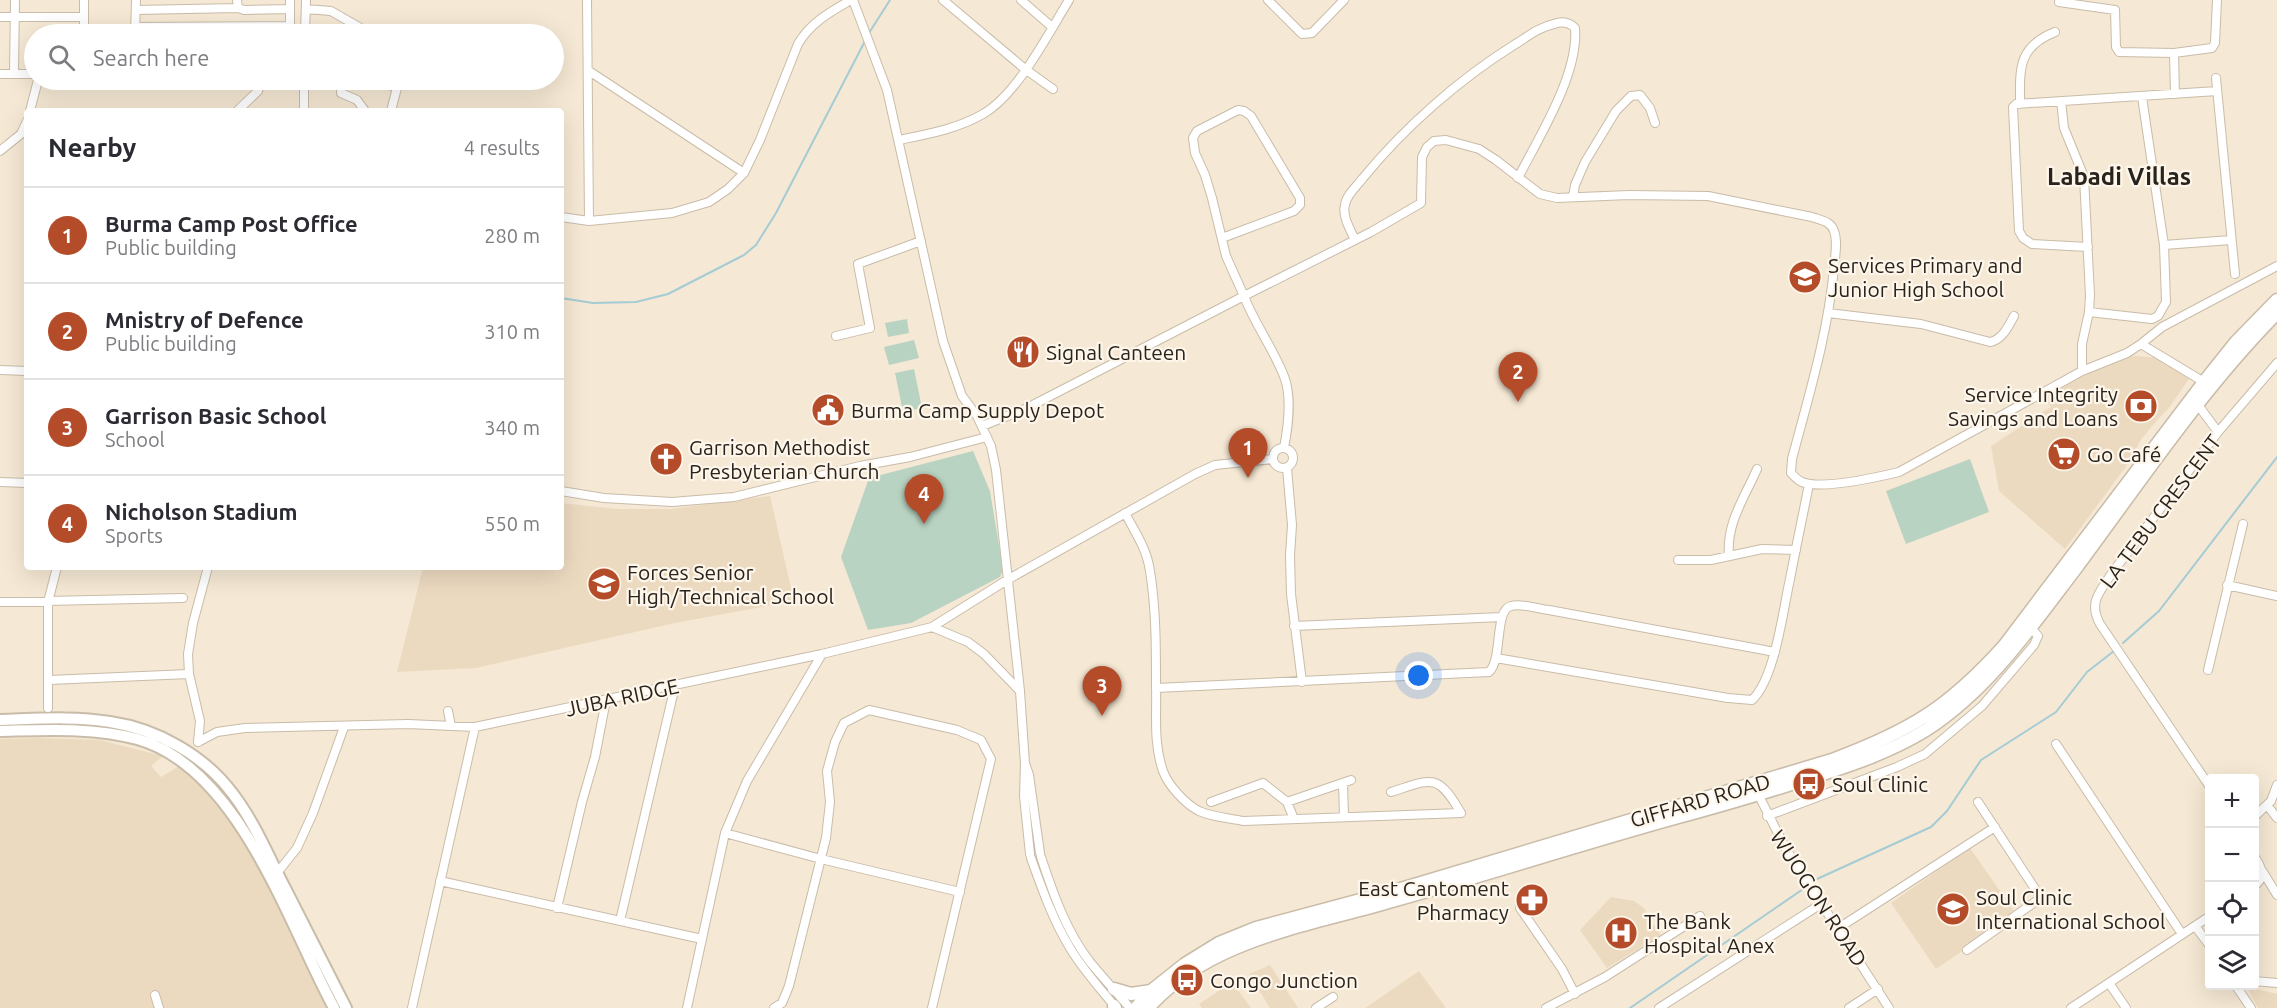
<!DOCTYPE html>
<html lang="en">
<head>
<meta charset="utf-8">
<style>
	:root { --surface:#fff; --page:#f2f2f3; --text:#2b2b33; --muted:#7c7c81; --line:#e1e1e2; --accent:#b44c2a }
	body { margin:0; font-family:Ubuntu,sans-serif; background:var(--page); color:var(--text) }
	.controls { position:absolute; right:18px; bottom:18px; display:grid; overflow:hidden; border-radius:6px; box-shadow:0 6px 24px #0002 }
	.controls button { width:54px; height:54px; display:grid; place-items:center; padding:0; border:0; border-bottom:2px solid var(--line); background:var(--surface); color:var(--text); font:30px sans-serif }
	.you { position:absolute; left:1419px; top:676px; width:21px; height:21px; margin:-15px; border:4px solid #fff; border-radius:50%; background:#1a73e8; box-shadow:0 0 0 9px #1a73e833 }
	.badge { display:grid; place-items:center; width:39px; height:39px; border-radius:50%; background:var(--accent); color:#fff; font-size:20px; font-weight:700 }
	.pin { position:absolute; translate:-50% -50px; filter:drop-shadow(0 2px 3px #0008) }
	.pin::after { content:''; position:absolute; top:32px; width:21px; height:18px; background:inherit; clip-path:polygon(0 0,100% 0,50% 100%) }
	.list { margin:0; padding:0; list-style:none }
	h2 { display:flex; justify-content:space-between; align-items:center; height:78px; margin:0; padding:0 24px; font-size:26px }
	h2 small { font-size:20px; font-weight:400; color:var(--muted) }
	.list li { display:grid; grid-template-columns:39px 1fr auto; gap:18px; align-items:center; box-sizing:border-box; height:96px; padding:0 24px; border-top:2px solid var(--line) }
	.list b { display:block; font-size:22px; white-space:nowrap }
	.list p { margin:0; font-size:20px; white-space:nowrap; color:var(--muted) }
	.list em { font-size:20px; font-style:normal; color:var(--muted) }
	.icon { flex:none; width:33px; height:33px; fill:none; stroke:currentColor; stroke-width:2; stroke-linecap:round; stroke-linejoin:round }
	.map { position:relative; flex:none; width:2277px; height:1008px; overflow:hidden }
	.search { position:absolute; background:var(--surface); box-shadow:0 6px 24px #0002; left:24px; top:24px; width:540px; height:66px; display:flex; align-items:center; gap:15px; box-sizing:border-box; padding:0 21px; border-radius:33px; color:var(--muted); font-size:22px }
	.panel { position:absolute; background:var(--surface); box-shadow:0 6px 24px #0002; left:24px; top:108px; width:540px; height:462px; border-radius:6px }
	.map>svg:first-child { display:block }
	.built { fill:#ecdac0 }
	.pitch { fill:#b9d3c2 }
	.lines { fill:none; stroke-linecap:round; stroke-linejoin:round }
	.stream { stroke:#a5cbd5; stroke-width:2 }
	.street-casing { stroke:#c9bca9; stroke-width:10 }
	.secondary-casing { stroke:#c9bca9; stroke-width:14 }
	.primary-casing { stroke:#c9bca9; stroke-width:15 }
	.street { stroke:#fff; stroke-width:8 }
	.secondary { stroke:#fff; stroke-width:10 }
	.primary { stroke:#fff; stroke-width:12 }
	.labels { text-anchor:middle; dominant-baseline:central; stroke-width:4.5; stroke-linejoin:round; paint-order:stroke }
	.poi-label { font-size:21px; fill:#28231c; stroke:#fef6ea; text-anchor:start }
	.street-label { font-size:21px; fill:#28231c; stroke:#fef6ea }
	.quarter-label { font-size:24px; font-weight:bold; fill:#28231c; stroke:#fef6ea }
</style>
</head>
<body>
<div class="map">
<svg width="2277" height="1008" viewBox="0 0 2277 1008">
	<rect width="100%" height="100%" fill="#f5e8d4"/>
	<path class="built" d="M2124,355L2161,358L2190,377L2169,408L2157,420L2140,441L2130,461L2065,549L1999,491L1991,446L2051,407L2044,397Z
		M770,496L794,601L675,623L476,668L397,672L423,567H561V503L617,509H671Z
		M40,738L100,740L163,756L151,766L161,777L179,766L212,793L250,850L326,1008H0V739Z
		M1970,848L2016,914L1936,969L1891,903Z
		M1611,897L1634,901L1644,908L1648,917L1661,935L1607,968L1580,930Z
		M1270,965L1298,1008H1270L1249,974Z
		M1419,971L1446,1008H1365Z
		M1232,982L1251,1008H1202L1199,1004Z
		M2247,987L2277,994V1008H2258Z"/>
	<path class="pitch" d="M907,319L909,333L888,337L885,323Z
		M914,340L919,358L889,365L884,347Z
		M914,369L922,408L903,412L895,373Z
		M973,451L990,491L1003,570L1000,577L911,623L868,630L841,557L869,478Z
		M1970,459L1989,512L1906,544L1886,491Z"/>
	<g class="lines">
		<path class="stream" d="M869,33L890,0
			M561,298L593,303L636,302L668,294L744,255L756,245L776,213L865,41
			M2123,643L2159,611L2277,457
			M1817,879L1931,827L1947,811L1981,760L2056,712L2087,672L2114,651
			M1630,1008L1806,887"/>
		<defs>
			<path id="street" d="M237,0L238,8L244,10L289,9
				M290,0V34
				M587,0L589,221
				M853,0L887,90L943,341L962,396L977,416L991,446L996,470L1020,691L1025,764L1024,796L1030,854
				M943,0L1025,69L1053,89
				M1021,0L1052,27
				M1268,0L1302,34L1312,33L1344,0
				M2059,2L2115,10L2116,47L2119,52L2174,53
				M306,9L331,11L371,34
				M136,10L238,8
				M0,17H84
				M136,27L290,26
				M84,34V0
				M135,34L136,0
				M305,34L306,0
				M589,71L744,173
				M0,74H34
				M14,74L15,0
				M2216,78L2235,274
				M304,80V111
				M2175,94L2174,53L2212,48L2215,43L2217,0
				M2061,101L2064,128L2084,177L2090,295L2089,312L2082,344V371
				M2020,104C2020,70 2017,47 2055,32
				M30,111L38,80
				M237,111L258,91L261,80
				M365,111L357,100L341,93L342,81H379L397,88
				M391,111L399,80
				M899,140C928,134 957,129 983,114C1017,95 1048,34 1069,0
				M0,151L21,134L27,121
				M1573,197L1575,185L1585,162L1616,111L1631,96L1640,95L1650,108L1655,123
				M561,217L589,221L672,213L709,202L728,189L744,173L760,140L798,44C810,23 830,12 851,0
				M1355,240C1350,229 1342,216 1345,205C1346,195 1357,186 1363,178C1404,128 1458,80 1514,45C1527,37 1539,27 1554,24C1562,21 1569,22 1575,28C1579,74 1539,137 1518,178
				M2164,245L2231,240
				M2088,247L2032,244L2023,238L2019,231L2013,107L2016,104L2217,91
				M2089,312L2152,319L2158,316L2166,302L2164,245L2142,97
				M1828,313L1921,324L1990,342C2002,340 2008,327 2014,316
				M836,336L870,328L858,264L921,241
				M2141,344L2162,327L2277,266
				M0,370L27,371
				M2198,405L2218,432
				M982,426L1025,409L1244,296L1226,256L1212,198L1205,175L1195,153L1193,138L1197,131L1238,110L1244,111L1251,116L1300,198V205L1294,211L1222,238
				M1273 458a10 10 0 1 1 20 0a10 10 0 1 1-20 0Z
				M1284,448C1288,427 1292,400 1285,379C1275,351 1255,325 1244,296L1371,232L1421,203L1422,157L1427,147L1434,141L1446,140L1479,149L1496,160L1540,194L1557,198L1629,195L1708,196L1812,217C1820,220 1831,221 1834,231C1838,241 1835,257 1834,268C1828,333 1809,395 1792,459L1791,473C1794,476 1797,480 1802,482C1822,490 1878,477 1899,472L2082,371L2127,353L2141,344L2204,382
				M1287,468L1292,525L1290,555L1291,594L1302,682
				M0,482L27,483
				M561,491L604,498L672,502L734,497L860,466L910,457L987,437
				M1125,513C1135,532 1147,549 1150,571C1156,608 1156,647 1156,685C1157,714 1153,743 1163,771C1168,785 1185,804 1199,811C1212,817 1229,818 1243,821L1461,813C1437,772 1432,779 1391,792
				M1729,556C1726,523 1745,497 1757,469
				M1678,560H1711L1762,549L1796,550
				M2227,585L2277,596
				M0,602L183,598
				M1294,626L1502,617
				M932,627L1007,580L1195,474L1215,465L1273,459
				M1496,658L1728,698L1752,700C1775,679 1783,610 1790,579C1796,547 1803,515 1809,484
				M2208,670L2243,524
				M49,680L189,674
				M1156,688L1489,672C1503,659 1494,610 1511,606C1521,603 1538,609 1549,610L1775,652
				M48,708V602L57,567
				M448,711L451,726
				M198,742L217,732L245,728L408,724L475,727L822,654L932,627L968,642L984,654L1019,690
				M198,742L200,721L189,674L188,654L193,623L208,567
				M2056,744L2182,934
				M1026,766L1029,775L1040,853
				M1343,783L1344,817
				M2210,787L2100,624C2088,602 2100,592 2112,573L2218,432L2277,363
				M1757,792L1786,849L1889,1008
				M1211,802L1263,783L1287,802L1294,819
				M1287,802L1351,780
				M2267,805L2277,818
				M1767,816L1897,767L1925,754L1982,706L2034,645L2038,636L2031,628
				M2254,817L2271,801L2277,785
				M725,833L821,859L960,892
				M2254,856C2261,866 2267,877 2254,886
				M1041,857C1053,893 1066,931 1090,962C1103,978 1117,993 1130,1008
				M1031,858C1042,889 1053,920 1070,948C1083,970 1100,988 1116,1008
				M2263,872L2277,895
				M277,873L297,848L313,813L344,727
				M440,881L702,939
				M557,908L582,802L595,757L606,700
				M1520,908L1562,969L1575,994
				M620,921L675,686
				M2195,926L2210,946
				M1837,929L1995,827
				M1967,950L2039,899V895L1978,802
				M2254,981L2277,983
				M2109,983L2126,1008
				M2236,986L2251,1008
				M155,995L159,1008
				M412,1008L475,727
				M687,1008L725,833L747,781L822,654
				M774,1008L782,1003L789,986L826,838L830,802L827,771L835,742L844,723L869,710L957,730L981,740L991,759L932,1008
				M1316,1008L1333,997
				M1546,1008L1605,977L1700,916
				M1659,1008L1821,904
				M1849,1008L1878,989
				M2071,1008L2210,916"/>
			<path id="secondary" d="M0,720C36,719 74,716 110,722C157,729 204,755 233,794C255,823 269,858 286,890C306,929 326,969 346,1008
				M0,731C45,730 93,727 137,739C239,767 288,923 334,1008"/>
			<path id="primary" d="M1114,989L1131,994L1151,991
				M1114,1006L1115,1008
				M1136,1008L1151,991L1185,964L1219,943L1256,928L1394,891L1832,760C1910,731 1948,708 2004,646L2204,382L2236,342L2277,300
				M1148,1008C1209,939 1308,926 1392,901C1485,875 1578,845 1671,819C1716,807 1760,794 1804,780C1846,767 1889,753 1926,730C1989,689 2031,627 2076,568C2140,482 2201,390 2277,313"/>
		</defs>
		<use href="#street" class="street-casing"/>
		<use href="#secondary" class="secondary-casing"/>
		<use href="#primary" class="primary-casing"/>
		<use href="#street" class="street"/>
		<use href="#secondary" class="secondary"/>
		<use href="#primary" class="primary"/>
	</g>
	<defs>
		<symbol id="school-disc" viewBox="-11 -11 22 22"><circle r="9.5" fill="#b44c2a" stroke="#fef6ea"/><path d="M0-5L7-2L0 1L-7-2ZM-4 1L0 2.5L4 1V4Q0 6-4 4Z" fill="#fff"/></symbol>
		<symbol id="restaurant-disc" viewBox="-11 -11 22 22"><circle r="9.5" fill="#b44c2a" stroke="#fef6ea"/><path d="M-5-6h1v4h1v-4h1v4h1v-4h1v5L-1.5 .5V6h-2V.5L-5-1ZM5-6V6H3V1.5H1.5Q1.5-4 5-6Z" fill="#fff"/></symbol>
		<symbol id="bank-disc" viewBox="-11 -11 22 22"><circle r="9.5" fill="#b44c2a" stroke="#fef6ea"/><path d="M-6-4H6V4H-6ZM0-2.3a2.3 2.3 0 1 0 0 4.6a2.3 2.3 0 1 0 0-4.6Z" fill="#fff"/></symbol>
		<symbol id="civic-disc" viewBox="-11 -11 22 22"><circle r="9.5" fill="#b44c2a" stroke="#fef6ea"/><path d="M-.6-6.5H3V-4.5H.6V-3L4-1V1h2V6H-6V1h2V-1L-.6-3ZM-1.2 2.5V6h2.4V2.5Z" fill="#fff"/></symbol>
		<symbol id="supermarket-disc" viewBox="-11 -11 22 22"><circle r="9.5" fill="#b44c2a" stroke="#fef6ea"/><path d="M-6-5.5h2.5l.6 2H6L4.5 2H-2.5L-4.4-4H-6ZM-1.5 3.2a1.3 1.3 0 1 0 .1 0ZM3 3.2a1.3 1.3 0 1 0 .1 0Z" fill="#fff"/></symbol>
		<symbol id="church-disc" viewBox="-11 -11 22 22"><circle r="9.5" fill="#b44c2a" stroke="#fef6ea"/><path d="M-1.2-6h2.4v3.5h3.3v2.4h-3.3V6h-2.4V-.1h-3.3v-2.4h3.3Z" fill="#fff"/></symbol>
		<symbol id="bus-disc" viewBox="-11 -11 22 22"><circle r="9.5" fill="#b44c2a" stroke="#fef6ea"/><path d="M-5-6H5V4H4V6H2V4H-2V6H-4V4H-5ZM-3.5-4V0h7V-4ZM-3.5 1.2v1.5H-2V1.2ZM2 1.2v1.5H3.5V1.2Z" fill="#fff"/></symbol>
		<symbol id="pharmacy-disc" viewBox="-11 -11 22 22"><circle r="9.5" fill="#b44c2a" stroke="#fef6ea"/><path d="M-2-6h4v4h4v4h-4v4h-4v-4h-4v-4h4Z" fill="#fff"/></symbol>
		<symbol id="hospital-disc" viewBox="-11 -11 22 22"><circle r="9.5" fill="#b44c2a" stroke="#fef6ea"/><path d="M-5-5h3v3.5h4V-5h3V5h-3V1.5h-4V5h-3Z" fill="#fff"/></symbol>
	</defs>
	<g fill-rule="evenodd">
		<use href="#school-disc" x="1786" y="258" width="38" height="38"/>
		<use href="#restaurant-disc" x="1004" y="333" width="38" height="38"/>
		<use href="#bank-disc" x="2122" y="387" width="38" height="38"/>
		<use href="#civic-disc" x="809" y="391" width="38" height="38"/>
		<use href="#supermarket-disc" x="2045" y="435" width="38" height="38"/>
		<use href="#church-disc" x="647" y="440" width="38" height="38"/>
		<use href="#school-disc" x="585" y="565" width="38" height="38"/>
		<use href="#bus-disc" x="1790" y="765" width="38" height="38"/>
		<use href="#pharmacy-disc" x="1513" y="881" width="38" height="38"/>
		<use href="#school-disc" x="1934" y="890" width="38" height="38"/>
		<use href="#hospital-disc" x="1602" y="914" width="38" height="38"/>
		<use href="#bus-disc" x="1168" y="961" width="38" height="38"/>
	</g>
	<g class="labels">
		<g class="poi-label">
			<text x="1828" y="265">Services Primary and<tspan x="1828" dy="24">Junior High School</tspan></text>
			<text x="1046" y="352">Signal Canteen</text>
			<text x="2118" y="394" text-anchor="end">Service Integrity<tspan x="2118" dy="24">Savings and Loans</tspan></text>
			<text x="851" y="410">Burma Camp Supply Depot</text>
			<text x="689" y="447">Garrison Methodist<tspan x="689" dy="24">Presbyterian Church</tspan></text>
			<text x="2087" y="454">Go Café</text>
			<text x="627" y="572">Forces Senior<tspan x="627" dy="24">High/Technical School</tspan></text>
			<text x="1832" y="784">Soul Clinic</text>
			<text x="1509" y="888" text-anchor="end">East Cantoment<tspan x="1509" dy="24">Pharmacy</tspan></text>
			<text x="1976" y="897">Soul Clinic<tspan x="1976" dy="24">International School</tspan></text>
			<text x="1644" y="921">The Bank<tspan x="1644" dy="24">Hospital Anex</tspan></text>
			<text x="1210" y="980">Congo Junction</text>
		</g>
		<g class="street-label">
			<text transform="translate(2160 511) rotate(-53)">LA TEBU CRESCENT</text>
			<text transform="translate(622 697) rotate(-12)">JUBA RIDGE</text>
			<text transform="translate(1700 800) rotate(-16)">GIFFARD ROAD</text>
			<text transform="translate(1819 898) rotate(57)">WUOGON ROAD</text>
		</g>
		<g class="quarter-label">
			<text x="2119" y="176">Labadi Villas</text>
		</g>
	</g>
</svg>
<div class="controls">
<button>+</button>
<button>−</button>
<button><svg class="icon" aria-label="locate" viewBox="0 0 24 24"><circle cx="12" cy="12" r="6"/><path d="M12 2v4M12 18v4M2 12h4M18 12h4"/></svg></button>
<button><svg class="icon" aria-label="layers" viewBox="0 0 24 24"><path d="M12 4l9 5-9 5-9-5zM3 14l9 5 9-5"/></svg></button>
</div>
<div class="you"></div>
<div class="pin badge" style="left:1248px;top:478px">1</div>
<div class="pin badge" style="left:1518px;top:402px">2</div>
<div class="pin badge" style="left:1102px;top:716px">3</div>
<div class="pin badge" style="left:924px;top:524px">4</div>
<div class="search"><svg class="icon" aria-label="search" viewBox="0 0 24 24"><circle cx="10" cy="10" r="6"/><path d="M15 15l6 6"/></svg>Search here</div>
<section class="panel">
<h2>Nearby<small>4 results</small></h2>
<ul class="list">
<li><span class="badge">1</span><div><b>Burma Camp Post Office</b><p>Public building</p></div><em>280 m</em></li>
<li><span class="badge">2</span><div><b>Mnistry of Defence</b><p>Public building</p></div><em>310 m</em></li>
<li><span class="badge">3</span><div><b>Garrison Basic School</b><p>School</p></div><em>340 m</em></li>
<li><span class="badge">4</span><div><b>Nicholson Stadium</b><p>Sports</p></div><em>550 m</em></li>
</ul>
</section>
</div>
</body>
</html>
